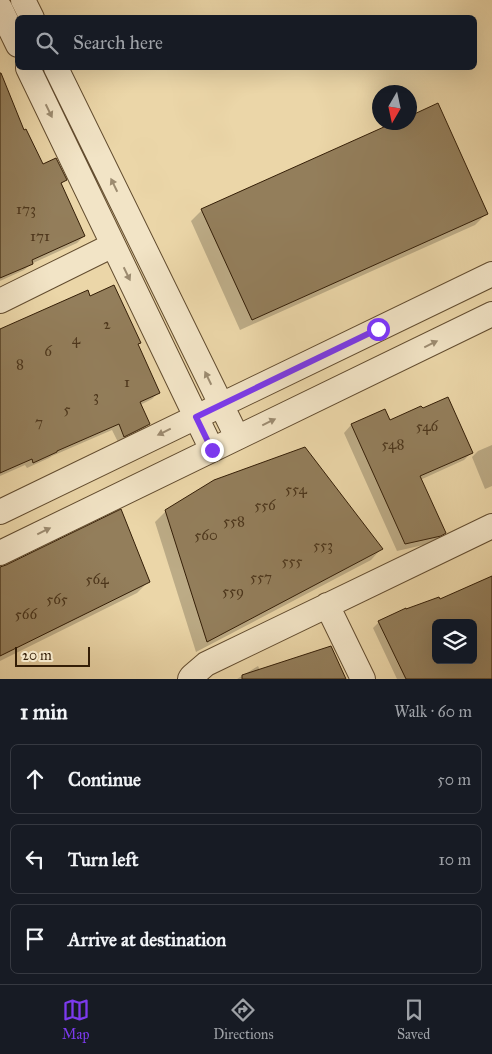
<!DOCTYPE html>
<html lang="en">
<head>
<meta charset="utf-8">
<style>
	:root { --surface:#171b24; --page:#20242c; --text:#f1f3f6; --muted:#9ea1a6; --line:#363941; --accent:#7c3aed }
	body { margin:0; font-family:"IM FELL Great Primer",serif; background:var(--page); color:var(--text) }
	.controls { position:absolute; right:15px; bottom:15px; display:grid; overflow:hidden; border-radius:8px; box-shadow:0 5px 20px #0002 }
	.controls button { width:45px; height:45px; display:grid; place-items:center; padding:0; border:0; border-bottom:1px solid var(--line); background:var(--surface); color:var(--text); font:25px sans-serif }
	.compass { position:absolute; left:372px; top:85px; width:45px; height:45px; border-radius:50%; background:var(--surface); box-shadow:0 5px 20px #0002; rotate:189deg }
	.scale { position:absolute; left:15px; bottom:12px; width:75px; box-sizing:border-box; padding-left:5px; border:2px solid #341e07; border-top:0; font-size:14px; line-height:18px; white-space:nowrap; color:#341e07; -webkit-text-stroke:4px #f2e4c6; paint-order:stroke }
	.stop { position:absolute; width:15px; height:15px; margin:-11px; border:4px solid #7c3aed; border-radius:50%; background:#fff }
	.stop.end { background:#7c3aed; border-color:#fff; box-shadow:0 1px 5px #0008 }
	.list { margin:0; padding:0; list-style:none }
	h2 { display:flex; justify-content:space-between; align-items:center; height:65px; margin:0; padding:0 20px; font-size:21px }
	h2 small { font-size:16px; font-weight:400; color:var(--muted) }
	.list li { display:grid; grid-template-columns:32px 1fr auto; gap:15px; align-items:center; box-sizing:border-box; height:70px; margin:0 10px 10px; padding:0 10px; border:1px solid var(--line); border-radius:8px }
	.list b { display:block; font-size:19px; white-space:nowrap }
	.list em { font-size:16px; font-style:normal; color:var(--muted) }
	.icon { flex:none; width:28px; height:28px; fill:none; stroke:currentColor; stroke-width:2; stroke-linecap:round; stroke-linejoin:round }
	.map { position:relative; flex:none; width:492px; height:679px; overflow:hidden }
	.search { position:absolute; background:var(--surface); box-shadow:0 5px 20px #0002; left:15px; right:15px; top:15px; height:55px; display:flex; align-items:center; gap:12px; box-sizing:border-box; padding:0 18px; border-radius:8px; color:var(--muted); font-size:19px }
	.sheet { height:305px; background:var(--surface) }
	nav { display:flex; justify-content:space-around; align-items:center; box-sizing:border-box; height:70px; border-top:1px solid var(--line); background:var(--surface); font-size:14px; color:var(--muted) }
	nav a { display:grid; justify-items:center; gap:2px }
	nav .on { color:var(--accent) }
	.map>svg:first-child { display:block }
	.shadow { fill:#0003; fill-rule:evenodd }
	.building { fill:#937e5b; stroke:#341e07; fill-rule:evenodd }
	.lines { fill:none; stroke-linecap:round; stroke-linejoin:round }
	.street-casing { stroke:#624c2f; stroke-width:26 }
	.street { stroke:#f2e4c6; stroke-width:24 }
	.oneway { fill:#9c8b70 }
	.route { stroke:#7c3aed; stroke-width:6 }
	.labels { text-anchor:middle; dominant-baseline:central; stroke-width:5; stroke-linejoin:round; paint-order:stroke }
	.number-label { font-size:15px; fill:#4c361c }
</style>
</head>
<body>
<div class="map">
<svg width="492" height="679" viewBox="0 0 492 679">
	<rect width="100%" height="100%" fill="#ebd6a8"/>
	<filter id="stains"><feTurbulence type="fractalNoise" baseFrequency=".004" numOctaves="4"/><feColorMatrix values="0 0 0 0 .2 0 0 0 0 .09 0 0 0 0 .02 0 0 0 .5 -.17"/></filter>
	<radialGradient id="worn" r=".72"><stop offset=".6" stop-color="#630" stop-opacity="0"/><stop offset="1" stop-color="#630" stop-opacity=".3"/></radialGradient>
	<path class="shadow" d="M0,84L23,131L42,165L65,180L60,185L84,236L77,243L31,264L24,270L0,281Z
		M437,105L486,214L475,225L240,330L191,221L202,210L410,122V117Z
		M90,297L139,343L137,345L159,392L152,399L140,405L149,424L142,430L118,442L112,430L52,456L49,458L27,468L25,465L0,476V332Z
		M385,411L389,422L471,453L464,460L420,480L444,533L437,540L432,543L397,551L344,433L351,425Z
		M492,445V486L485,489L472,457L478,451Z
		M166,511L381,549L371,560L196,652L155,522Z
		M0,568L148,582L137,593L0,661Z
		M492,577V679H397L373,628L379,622L439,601ZM436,623H473V660H436Z
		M258,666L260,670L345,679H237Z"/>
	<path class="building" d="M0,73H1L24,130L26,129L43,164L56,158L67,180L61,183L85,236L32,260L33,264L0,278Z
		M438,103L488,214L252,320L201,209L395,122H410V116Z
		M114,285L141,343L138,344L160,393L140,402L150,424L124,437L119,424L57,451V452L33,463L32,459L0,473V329L88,290L90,296Z
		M448,397L473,453L420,476L446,533L441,536L405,544L351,424L385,409L390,420L421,406L423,408Z
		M305,447L383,549L207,642L165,510L214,480Z
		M121,509L150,582L0,656V567L6,565Z
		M492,576V679H406L378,621L406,608V609L439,597L440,599ZM436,623H473V660H436Z
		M331,646L346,679H242V675Z"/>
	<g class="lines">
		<defs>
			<path id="street" d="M23,0L32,18
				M0,8L18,45
				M28,68L212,450
				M56,68L237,437
				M0,301L113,245
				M0,512L492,274
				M0,553L492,314
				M327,605L363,679
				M190,679L192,676L206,664L492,526"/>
		</defs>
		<use href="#street" class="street-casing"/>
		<use href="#street" class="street"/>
	</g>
	<defs><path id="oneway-solid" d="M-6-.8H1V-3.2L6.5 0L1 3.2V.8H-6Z" transform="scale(1.25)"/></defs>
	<g class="oneway">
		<use href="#oneway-solid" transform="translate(49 111) rotate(64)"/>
		<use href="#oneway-solid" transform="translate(114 185) rotate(-116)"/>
		<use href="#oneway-solid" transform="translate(127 274) rotate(64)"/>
		<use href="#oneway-solid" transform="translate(431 344) rotate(-26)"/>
		<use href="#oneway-solid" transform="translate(208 378) rotate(-116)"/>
		<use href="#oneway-solid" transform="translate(269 422) rotate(-26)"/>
		<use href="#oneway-solid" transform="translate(164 432) rotate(154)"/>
		<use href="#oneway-solid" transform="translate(44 531) rotate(-26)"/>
	</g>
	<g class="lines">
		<path class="route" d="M212,450L196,417L378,329"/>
	</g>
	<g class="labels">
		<g class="number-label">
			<text x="26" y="209">173</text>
			<text x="40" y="236">171</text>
			<text x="107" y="324">2</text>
			<text x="76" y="339">4</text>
			<text x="48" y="351">6</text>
			<text x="20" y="364">8</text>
			<text x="127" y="382">1</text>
			<text x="96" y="396">3</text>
			<text x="67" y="409">5</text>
			<text x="39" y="422">7</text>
			<text x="427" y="426">546</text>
			<text x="393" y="444">548</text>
			<text x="296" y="489">554</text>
			<text x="265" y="505">556</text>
			<text x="234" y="521">558</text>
			<text x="206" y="535">560</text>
			<text x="323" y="545">553</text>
			<text x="292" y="561">555</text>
			<text x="261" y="577">557</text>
			<text x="97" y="579">564</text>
			<text x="233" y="591">559</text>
			<text x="57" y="599">565</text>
			<text x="26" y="614">566</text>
		</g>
	</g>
	<rect width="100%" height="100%" filter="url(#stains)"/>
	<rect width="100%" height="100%" fill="url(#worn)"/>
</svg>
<div class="controls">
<button><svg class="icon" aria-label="layers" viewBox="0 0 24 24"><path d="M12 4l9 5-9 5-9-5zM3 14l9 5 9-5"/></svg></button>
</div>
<svg class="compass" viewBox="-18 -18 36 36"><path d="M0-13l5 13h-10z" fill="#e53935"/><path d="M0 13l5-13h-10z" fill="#9ea1a6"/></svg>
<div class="scale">20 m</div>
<div class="stop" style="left:378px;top:329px"></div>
<div class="stop end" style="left:212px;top:450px"></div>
<div class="search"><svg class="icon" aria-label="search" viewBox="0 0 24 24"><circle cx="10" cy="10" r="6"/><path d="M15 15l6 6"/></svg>Search here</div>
</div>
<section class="sheet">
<h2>1 min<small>Walk · 60 m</small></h2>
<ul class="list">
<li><svg class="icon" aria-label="ahead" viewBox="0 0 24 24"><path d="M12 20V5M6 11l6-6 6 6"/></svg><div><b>Continue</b></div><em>50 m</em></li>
<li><svg class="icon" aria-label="left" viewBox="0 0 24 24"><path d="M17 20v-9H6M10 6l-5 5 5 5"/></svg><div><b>Turn left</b></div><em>10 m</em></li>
<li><svg class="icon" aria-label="arrive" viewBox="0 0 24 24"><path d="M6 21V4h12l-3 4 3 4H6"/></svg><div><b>Arrive at destination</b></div></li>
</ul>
</section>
<nav>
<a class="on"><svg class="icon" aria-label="map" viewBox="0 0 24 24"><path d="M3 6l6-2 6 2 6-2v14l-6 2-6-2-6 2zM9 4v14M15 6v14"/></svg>Map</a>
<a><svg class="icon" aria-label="directions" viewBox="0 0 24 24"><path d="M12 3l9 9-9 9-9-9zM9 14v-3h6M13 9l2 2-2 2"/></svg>Directions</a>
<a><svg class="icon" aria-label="saved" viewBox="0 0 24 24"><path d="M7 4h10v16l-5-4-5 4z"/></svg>Saved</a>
</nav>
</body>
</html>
